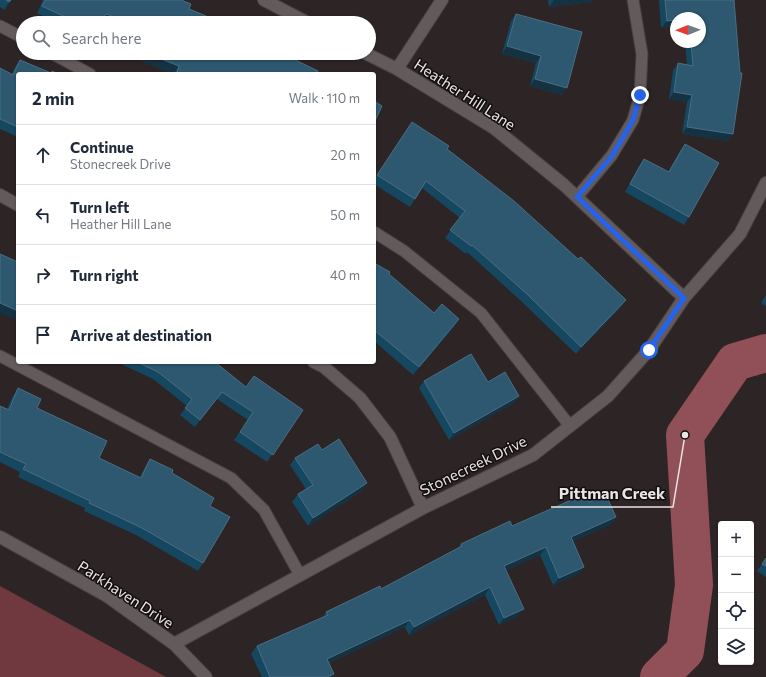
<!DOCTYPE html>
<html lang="en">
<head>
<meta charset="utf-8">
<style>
	:root { --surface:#fff; --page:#f6f6f7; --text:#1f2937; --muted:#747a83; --line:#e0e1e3 }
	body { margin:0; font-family:Commissioner,sans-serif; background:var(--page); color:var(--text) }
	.controls { position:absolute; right:12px; bottom:12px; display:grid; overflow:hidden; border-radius:4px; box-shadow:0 1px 3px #0004 }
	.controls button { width:36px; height:36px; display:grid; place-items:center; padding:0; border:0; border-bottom:1px solid var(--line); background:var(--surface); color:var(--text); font:20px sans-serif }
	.compass { position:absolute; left:670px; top:12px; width:36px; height:36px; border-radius:50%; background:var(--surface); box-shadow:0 1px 3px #0004; rotate:269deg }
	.stop { position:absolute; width:12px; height:12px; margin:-9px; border:3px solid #2563eb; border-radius:50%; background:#fff }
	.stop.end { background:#2563eb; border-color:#fff; box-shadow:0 1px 4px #0008 }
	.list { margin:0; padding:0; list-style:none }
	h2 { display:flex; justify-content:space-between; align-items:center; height:52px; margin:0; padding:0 16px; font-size:17px }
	h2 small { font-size:13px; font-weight:400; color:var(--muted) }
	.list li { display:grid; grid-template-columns:26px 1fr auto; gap:12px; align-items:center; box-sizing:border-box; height:60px; padding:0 16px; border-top:1px solid var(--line) }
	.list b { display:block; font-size:15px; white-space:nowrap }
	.list p { margin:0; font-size:13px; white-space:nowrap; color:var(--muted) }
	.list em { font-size:13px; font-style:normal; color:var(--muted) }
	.icon { flex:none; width:22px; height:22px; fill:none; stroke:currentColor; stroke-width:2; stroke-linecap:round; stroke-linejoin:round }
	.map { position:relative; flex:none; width:766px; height:677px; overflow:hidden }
	.search { position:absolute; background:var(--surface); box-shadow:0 1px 3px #0004; left:16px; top:16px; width:360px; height:44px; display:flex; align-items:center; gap:10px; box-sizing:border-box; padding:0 14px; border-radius:22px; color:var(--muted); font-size:15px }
	.panel { position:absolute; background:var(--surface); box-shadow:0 1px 3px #0004; left:16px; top:72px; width:360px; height:292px; border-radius:4px }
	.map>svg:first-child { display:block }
	.green { fill:#703940 }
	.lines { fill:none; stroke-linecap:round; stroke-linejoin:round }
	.river { stroke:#914f57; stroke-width:38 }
	.lane-casing { stroke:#474142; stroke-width:13 }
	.street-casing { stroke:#474142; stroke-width:14 }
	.secondary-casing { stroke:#474142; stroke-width:14 }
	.lane { stroke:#635a5b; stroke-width:11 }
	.street { stroke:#635a5b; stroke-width:12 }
	.secondary { stroke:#635a5b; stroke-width:12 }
	.wall { fill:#164761 }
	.shaded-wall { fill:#153243 }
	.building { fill:#2d586f; stroke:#4a6e82 }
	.route { stroke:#2563eb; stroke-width:5 }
	.labels { text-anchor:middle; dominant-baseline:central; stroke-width:3; stroke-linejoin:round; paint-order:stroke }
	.street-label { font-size:15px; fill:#eae5e5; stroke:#120e0f }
	.leader { fill:none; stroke:#eae5e5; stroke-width:1.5 }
	.callout-dot { fill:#eae5e5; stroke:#120e0f; stroke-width:1.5 }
	.callout-label { font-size:16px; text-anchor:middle; font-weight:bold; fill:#eae5e5; stroke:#120e0f; stroke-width:3; stroke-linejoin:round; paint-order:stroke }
</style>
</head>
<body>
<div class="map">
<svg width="766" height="677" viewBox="0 0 766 677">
	<rect width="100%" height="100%" fill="#2c2425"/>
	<path class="green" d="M0,586L166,677H0Z"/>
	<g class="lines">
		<path class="river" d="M659,677L685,651L694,585L685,435L735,362L766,353"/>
		<defs>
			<path id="lane" d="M0,26L23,38
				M51,53L90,74
				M577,197L612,155L633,120L640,95L642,54L633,0
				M374,232L404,251L481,313L570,426
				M0,356L231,478L264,510L300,575"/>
			<path id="street" d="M264,0L308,23
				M365,53L397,69L494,128L564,185L684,298
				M397,69L442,0
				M0,195L18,205
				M314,362L324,367L360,398L390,437L423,508
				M174,644L423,508L533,455L608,396L649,350L684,298L740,234L766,183"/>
			<path id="secondary" d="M0,537L107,596L174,644L206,677"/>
		</defs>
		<use href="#lane" class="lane-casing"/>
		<use href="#street" class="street-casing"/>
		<use href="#secondary" class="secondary-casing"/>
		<use href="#lane" class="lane"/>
		<use href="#street" class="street"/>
		<use href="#secondary" class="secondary"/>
	</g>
	<path class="wall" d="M0,0H12L4,10L0,7Z
		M43,0H181L102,22L101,23H57L37,13Z
		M548,0H593L591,2L549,7Z
		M659,0H734L733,134L728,141L682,134L687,102L669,99L673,71L678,63L687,65L685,42H700V18H676L661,28Z
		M516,14L582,32L562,95L530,86L536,63L502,54L511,21Z
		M128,53H281L318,74H174L127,55Z
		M20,60L50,73L52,71L59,74H18V137L0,129V68L12,74L15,67Z
		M412,122L447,149L620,308L576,354L521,301L467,252L466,254L445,238L460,218L422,188L410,207L374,184V180Z
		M685,144L689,217L684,225L625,192L639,166L644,159L668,172L680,151Z
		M374,263L389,274L434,313L454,327L413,375L374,341Z
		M766,295V306L761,303Z
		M117,362H215L246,387L303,410L267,462L234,440L248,420L217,399L195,427L180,415L187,406L153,379Z
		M424,381L488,382L519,396L514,403L449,440L419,388Z
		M18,388L37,408L99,458L140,477L145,467L150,459L172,473L210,506L203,563L198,571L136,535L84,511L85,508L18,477L20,472L0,462V406L7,409L13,396Z
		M322,450L362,491L308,526L292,502L298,494L306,489L290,465L295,458Z
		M589,502L616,517L610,525L573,541L579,574L553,585L540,555L506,570L518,616L499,625L485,595L409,635L405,627L329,663L334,674L332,677H262L251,654L257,646L323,617L326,612L381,589L458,548L461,544L512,526Z
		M766,558V577L757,571Z"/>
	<path class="shaded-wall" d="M11,0H12L4,10L9,2Z
		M554,0H593L591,2L549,7Z
		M106,14L130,23H105L101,21Z
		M676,20V27L661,28L667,21Z
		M507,46L541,56L536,63L502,54Z
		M128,53H146L179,66L174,74L127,55Z
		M535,79L567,88L562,95L530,86Z
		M674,92L692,95L687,102L669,99Z
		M687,127L733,134L728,141L682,134Z
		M626,300L620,308L576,354L581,347Z
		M0,303L18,311V321L0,313Z
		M459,319L454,327L413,375L419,367Z
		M222,392L217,399L195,427L200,420Z
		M519,396L514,403L449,440L454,433Z
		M367,483L362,491L308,526L313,518Z
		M616,517L610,525L566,544L571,537Z
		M546,547L540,555L499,574L504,566Z
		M584,567L579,574L553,585L559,578Z
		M490,587L485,595L409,635L414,627Z
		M524,609L518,616L499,625L504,618Z
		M410,620L405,627L322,666L327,659Z
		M334,674L332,677H327Z"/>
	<path class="building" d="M6,0H11L9,2Z
		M45,0H181L191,4L189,9L223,23H130L106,14L101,23H78L42,6Z
		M665,0H734L740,73H742L733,134L687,127L692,95L674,92L678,63L693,66L691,42H700V18H676V20L667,21Z
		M516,14L582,32L567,88L535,79L541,56L507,46Z
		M146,53H281L318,71L317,73L318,74H181L177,72L179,66Z
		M20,60L51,73L52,71L59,74H18V127L0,119V68L13,75Z
		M374,101L382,106L374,123Z
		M412,122L449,146L447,149L514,201L578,259L581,257L626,300L581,347L527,294L472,245L471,246L450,230L465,211L426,181L415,199L377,175Z
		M685,144L719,163L689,217L630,184L644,159L669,172Z
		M0,254L18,262V311L0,303Z
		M374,263L390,272L389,274L434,313L442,304L459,319L419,367L374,330Z
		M471,354L488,382L505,372L519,396L454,433L424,381Z
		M137,362H215L246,387L254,376L303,410L273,455L240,432L253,412L222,392L200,420L185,408L192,399L158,372Z
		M18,388L41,399L37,408L107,441L99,458L141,478L150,459L173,470L172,473L214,498L210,506L230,517L203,563L142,528L89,503L90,501L23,469L26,464L0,452V406L9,410Z
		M339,439L367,483L313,518L298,494L313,485L295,458L318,444L322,450Z
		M585,494L589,502L606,495L616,517L571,537L584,567L559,578L546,547L504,566L524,609L504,618L490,587L414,627L410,620L327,659L334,674L327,677H270L257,646L328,615L326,612L380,586L381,589L462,546L461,544L510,521L512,526Z
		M766,558V566L762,564Z"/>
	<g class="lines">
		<path class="route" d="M640,95L633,120L612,156L577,197L684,298L649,350"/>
	</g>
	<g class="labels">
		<g class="street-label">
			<text transform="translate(465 94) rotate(33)">Heather Hill Lane</text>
			<text transform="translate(473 465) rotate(-26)">Stonecreek Drive</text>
			<text transform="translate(126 594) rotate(33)">Parkhaven Drive</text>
		</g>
	</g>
	<path class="leader" d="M685 435L673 507H551"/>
	<circle class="callout-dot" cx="685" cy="435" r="4"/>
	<g class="callout-label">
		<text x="612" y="499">Pittman Creek</text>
	</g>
</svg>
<div class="controls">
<button>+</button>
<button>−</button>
<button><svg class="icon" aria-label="locate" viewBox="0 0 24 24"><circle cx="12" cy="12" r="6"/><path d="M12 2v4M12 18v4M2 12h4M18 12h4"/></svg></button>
<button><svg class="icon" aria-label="layers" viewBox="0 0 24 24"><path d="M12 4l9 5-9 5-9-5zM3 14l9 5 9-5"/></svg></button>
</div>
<svg class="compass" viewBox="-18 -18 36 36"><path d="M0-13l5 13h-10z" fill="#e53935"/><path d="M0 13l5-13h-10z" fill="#747a83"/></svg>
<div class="stop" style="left:649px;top:350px"></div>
<div class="stop end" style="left:640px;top:95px"></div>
<div class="search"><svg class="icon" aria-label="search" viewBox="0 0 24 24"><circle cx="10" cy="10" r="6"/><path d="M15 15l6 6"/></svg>Search here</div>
<section class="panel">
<h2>2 min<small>Walk · 110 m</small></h2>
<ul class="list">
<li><svg class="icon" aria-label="ahead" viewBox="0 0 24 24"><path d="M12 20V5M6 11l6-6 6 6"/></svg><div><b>Continue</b><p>Stonecreek Drive</p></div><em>20 m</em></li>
<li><svg class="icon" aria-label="left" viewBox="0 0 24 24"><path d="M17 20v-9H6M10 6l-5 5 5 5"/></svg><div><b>Turn left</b><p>Heather Hill Lane</p></div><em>50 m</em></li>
<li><svg class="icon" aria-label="right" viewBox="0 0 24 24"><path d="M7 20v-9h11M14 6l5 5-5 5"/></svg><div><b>Turn right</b></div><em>40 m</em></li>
<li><svg class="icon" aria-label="arrive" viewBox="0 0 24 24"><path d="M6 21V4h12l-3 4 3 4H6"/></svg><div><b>Arrive at destination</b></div></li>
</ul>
</section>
</div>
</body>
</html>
